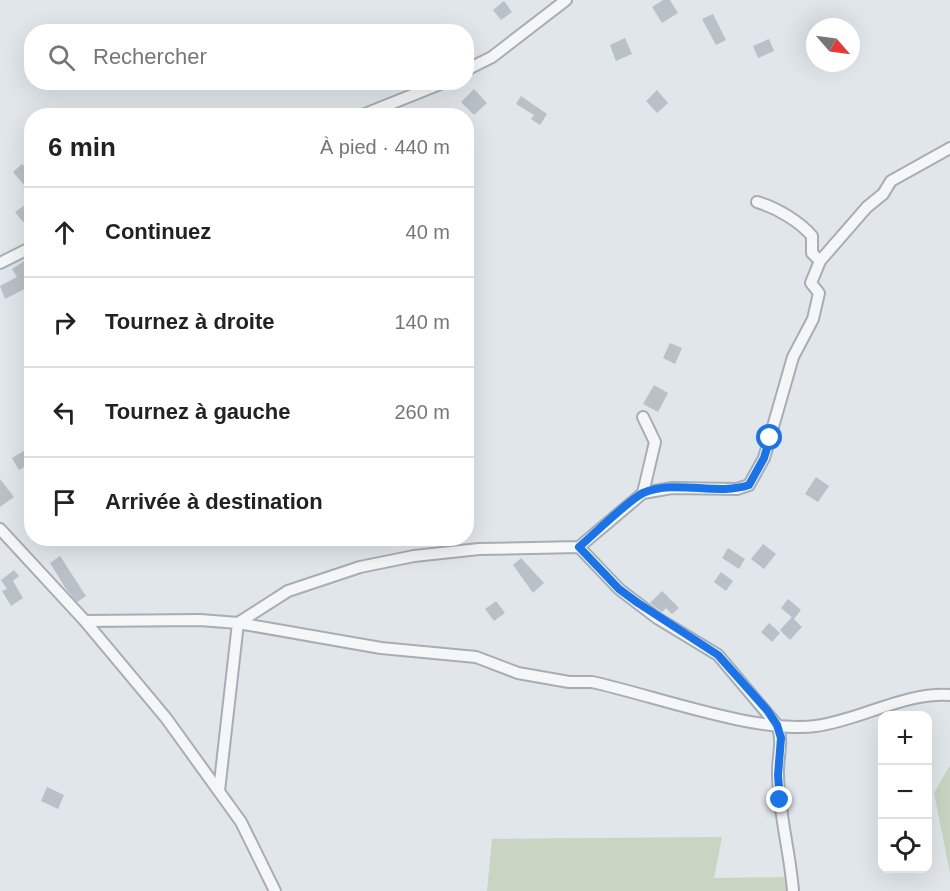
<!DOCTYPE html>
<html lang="fr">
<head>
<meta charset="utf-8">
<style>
	:root { --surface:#fff; --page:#f2f2f2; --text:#222; --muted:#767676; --line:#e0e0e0 }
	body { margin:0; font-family:Helvetica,sans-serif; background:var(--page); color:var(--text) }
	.controls { position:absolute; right:18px; bottom:18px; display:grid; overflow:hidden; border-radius:12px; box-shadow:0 6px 24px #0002 }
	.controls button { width:54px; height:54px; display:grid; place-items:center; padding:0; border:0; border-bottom:2px solid var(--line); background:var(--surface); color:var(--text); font:30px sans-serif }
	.compass { position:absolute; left:806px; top:18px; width:54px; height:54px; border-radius:50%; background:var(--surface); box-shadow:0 6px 24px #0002; rotate:118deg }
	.stop { position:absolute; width:18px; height:18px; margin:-14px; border:4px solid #1a73e8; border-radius:50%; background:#fff }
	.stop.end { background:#1a73e8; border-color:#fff; box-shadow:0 2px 6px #0008 }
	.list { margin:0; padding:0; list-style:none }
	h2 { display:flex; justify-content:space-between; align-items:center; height:78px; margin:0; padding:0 24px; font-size:26px }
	h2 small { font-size:20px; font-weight:400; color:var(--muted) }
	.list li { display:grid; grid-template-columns:39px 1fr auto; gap:18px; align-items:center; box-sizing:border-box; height:90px; padding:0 24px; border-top:2px solid var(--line) }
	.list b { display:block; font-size:22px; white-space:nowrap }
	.list em { font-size:20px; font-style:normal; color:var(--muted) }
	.icon { flex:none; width:33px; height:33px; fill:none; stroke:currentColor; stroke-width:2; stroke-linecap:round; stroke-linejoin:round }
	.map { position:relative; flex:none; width:950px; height:891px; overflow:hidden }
	.search { position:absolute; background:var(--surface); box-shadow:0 6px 24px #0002; left:24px; top:24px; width:450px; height:66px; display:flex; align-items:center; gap:15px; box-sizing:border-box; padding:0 21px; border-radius:24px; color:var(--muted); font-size:22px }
	.panel { position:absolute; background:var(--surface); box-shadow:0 6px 24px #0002; left:24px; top:108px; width:450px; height:438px; border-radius:24px }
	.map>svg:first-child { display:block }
	.grass { fill:#cad4c2 }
	.building { fill:#b9c0c7 }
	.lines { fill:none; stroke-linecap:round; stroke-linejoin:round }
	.minor-casing { stroke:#a6aeb4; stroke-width:14 }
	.minor { stroke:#f4f6f8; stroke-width:10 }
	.route { stroke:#1a73e8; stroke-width:8 }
</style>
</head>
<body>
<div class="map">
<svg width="950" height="891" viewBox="0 0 950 891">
	<rect width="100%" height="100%" fill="#e1e6ea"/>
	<path class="grass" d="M950,765V873L934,793Z
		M722,837L714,878L791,877V891H487L492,839Z"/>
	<path class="building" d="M663,0H670L678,13L662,23L652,7Z
		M504,1L512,12L501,20L493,10Z
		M713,14L726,40L716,45L702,19Z
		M625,38L632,54L616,61L610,45Z
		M769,39L774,51L758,58L753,46Z
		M474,89L487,103L474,115L461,102Z
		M657,90L668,103L657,113L646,101Z
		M521,96L547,114L540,125L531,119L534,115L516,104Z
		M22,164L32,175L24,185L13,172Z
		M28,203L32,207V216L23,222L15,212Z
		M32,256V285L5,299L0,286L17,277L12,269Z
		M670,343L682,348L675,364L663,358Z
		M654,385L668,393L658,412L643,404Z
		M32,446V463L19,470L12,458Z
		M816,477L829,486L818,502L805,494Z
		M0,479L14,497L0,507Z
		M763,544L776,554L764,569L751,559Z
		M728,548L745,559L739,569L722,558Z
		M60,556L86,596L77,602L66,589L50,563Z
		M521,558L544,583L533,593L513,565Z
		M14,570L19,576L13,581L23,598L11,606L2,591L7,589L1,580Z
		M721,572L733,581L726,591L714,582Z
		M662,591L679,608L672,614L666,608L662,612L650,603Z
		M788,599L801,610L794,619L781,608Z
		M496,601L505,613L494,621L485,609Z
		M792,617L802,627L790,640L780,630Z
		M769,623L780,633L772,642L761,632Z
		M47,787L64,795L58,809L41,801Z"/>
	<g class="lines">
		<defs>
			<path id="minor" d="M466,70L492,57L566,0
				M360,116L445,82
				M757,202C777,208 799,221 812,236V253L820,261
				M0,263L32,247
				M643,417L655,442L643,493
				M0,529L85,621L166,718L241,822L275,891
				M579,547L619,589L657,618L718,655L777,725C784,742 777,758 778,775C779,814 790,852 793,891
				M85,621L200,620L238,623L381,648L476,657L518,673L569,682H592C652,695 758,734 816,726C861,720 904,692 950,695
				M219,791L238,623L288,591L360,567L414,556L479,549L579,547L643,493L672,488L737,489L749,485L764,458L793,357L813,319L819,293L811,283L820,261L867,207L883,194L891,181L950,148"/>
		</defs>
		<use href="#minor" class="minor-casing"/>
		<use href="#minor" class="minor"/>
	</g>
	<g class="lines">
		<path class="route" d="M770,438L764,458L749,485C717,496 675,479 643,493C630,499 593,535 579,547L619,589L638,603L718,655L767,710L777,725L781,738L778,775L780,800"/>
	</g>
</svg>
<div class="controls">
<button>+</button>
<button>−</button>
<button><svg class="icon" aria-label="locate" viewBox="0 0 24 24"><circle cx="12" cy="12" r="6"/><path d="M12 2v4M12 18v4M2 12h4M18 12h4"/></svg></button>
</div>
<svg class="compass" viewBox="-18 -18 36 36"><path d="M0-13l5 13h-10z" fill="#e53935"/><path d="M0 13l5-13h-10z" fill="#767676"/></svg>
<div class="stop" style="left:770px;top:438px"></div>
<div class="stop end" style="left:780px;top:800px"></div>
<div class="search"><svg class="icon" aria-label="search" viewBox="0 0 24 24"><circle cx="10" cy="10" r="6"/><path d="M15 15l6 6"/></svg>Rechercher</div>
<section class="panel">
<h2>6 min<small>À pied · 440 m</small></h2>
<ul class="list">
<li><svg class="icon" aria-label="ahead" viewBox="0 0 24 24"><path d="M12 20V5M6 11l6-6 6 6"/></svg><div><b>Continuez</b></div><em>40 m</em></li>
<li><svg class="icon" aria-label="right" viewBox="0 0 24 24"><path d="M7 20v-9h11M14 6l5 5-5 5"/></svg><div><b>Tournez à droite</b></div><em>140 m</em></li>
<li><svg class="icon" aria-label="left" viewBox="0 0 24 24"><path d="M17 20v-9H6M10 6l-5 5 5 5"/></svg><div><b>Tournez à gauche</b></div><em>260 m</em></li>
<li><svg class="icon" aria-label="arrive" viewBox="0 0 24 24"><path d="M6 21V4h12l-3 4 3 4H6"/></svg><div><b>Arrivée à destination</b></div></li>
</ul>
</section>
</div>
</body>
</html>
